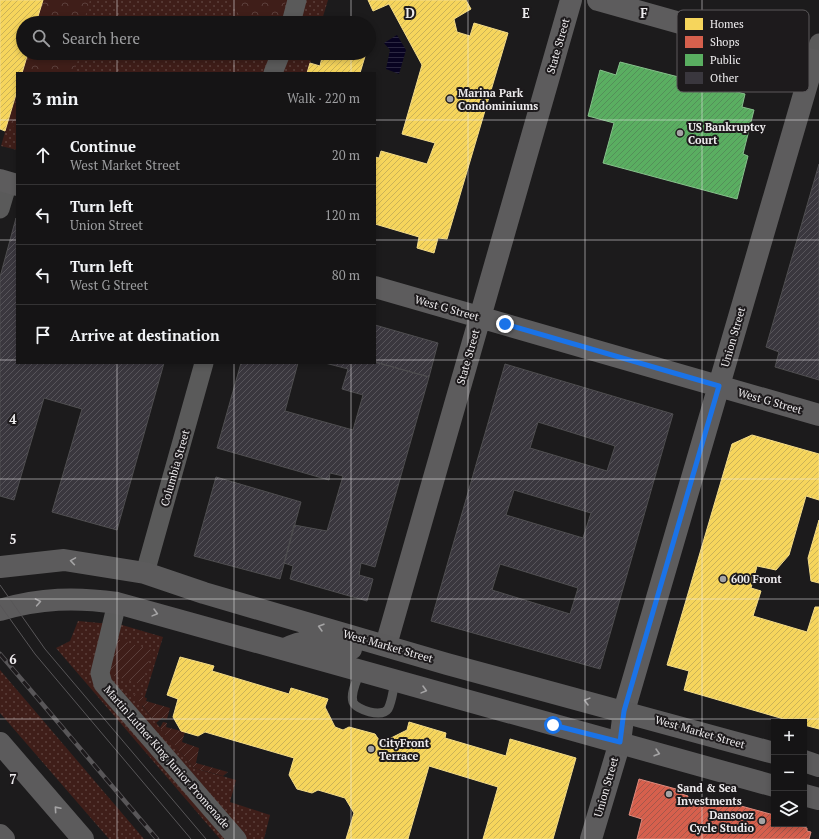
<!DOCTYPE html>
<html lang="en">
<head>
<meta charset="utf-8">
<style>
	:root { --surface:#151415; --page:#1e1d1e; --text:#f1f3f6; --muted:#9d9ea0; --line:#343334 }
	body { margin:0; font-family:"PT Serif",serif; background:var(--page); color:var(--text) }
	.controls { position:absolute; right:12px; bottom:12px; display:grid; overflow:hidden; border-radius:0px; box-shadow:0 2px 6px #0003 }
	.controls button { width:36px; height:36px; display:grid; place-items:center; padding:0; border:0; border-bottom:1px solid var(--line); background:var(--surface); color:var(--text); font:20px sans-serif }
	.stop { position:absolute; width:12px; height:12px; margin:-9px; border:3px solid #1a73e8; border-radius:50%; background:#fff }
	.stop.end { background:#1a73e8; border-color:#fff; box-shadow:0 1px 4px #0008 }
	.list { margin:0; padding:0; list-style:none }
	h2 { display:flex; justify-content:space-between; align-items:center; height:52px; margin:0; padding:0 16px; font-size:17px }
	h2 small { font-size:13px; font-weight:400; color:var(--muted) }
	.list li { display:grid; grid-template-columns:26px 1fr auto; gap:12px; align-items:center; box-sizing:border-box; height:60px; padding:0 16px; border-top:1px solid var(--line) }
	.list b { display:block; font-size:15px; white-space:nowrap }
	.list p { margin:0; font-size:13px; white-space:nowrap; color:var(--muted) }
	.list em { font-size:13px; font-style:normal; color:var(--muted) }
	.icon { flex:none; width:22px; height:22px; fill:none; stroke:currentColor; stroke-width:2; stroke-linecap:round; stroke-linejoin:round }
	.map { position:relative; flex:none; width:819px; height:839px; overflow:hidden }
	.search { position:absolute; background:var(--surface); box-shadow:0 2px 6px #0003; left:16px; top:16px; width:360px; height:44px; display:flex; align-items:center; gap:10px; box-sizing:border-box; padding:0 14px; border-radius:22px; color:var(--muted); font-size:15px }
	.panel { position:absolute; background:var(--surface); box-shadow:0 2px 6px #0003; left:16px; top:72px; width:360px; height:292px; border-radius:0px }
	.map>svg:first-child { display:block }
	.grass { fill:url(#grass-dots) }
	.forest { fill:url(#forest-crowns) }
	.garden { fill:url(#garden-furrows) }
	.water { fill:url(#water-rules) }
	.homes { fill:url(#homes-hatch); stroke:#f4dc88 }
	.shops { fill:url(#shops-hatch); stroke:#dd8a7d }
	.public { fill:url(#public-hatch); stroke:#86c18b }
	.building { fill:url(#building-hatch); stroke:#4f4e50; fill-rule:evenodd }
	.lines { fill:none; stroke-linecap:round; stroke-linejoin:round }
	.lane { stroke:#5a5a5a; stroke-width:9 }
	.street { stroke:#5a5a5a; stroke-width:19 }
	.secondary { stroke:#5d5c5d; stroke-width:22 }
	.primary { stroke:#5c5b5c; stroke-width:22 }
	.tram { stroke:#585658; stroke-width:1 }
	.rail-casing { stroke:#585658; stroke-width:4.5 }
	.rail { stroke:#1d1a1c; stroke-width:3; stroke-dasharray:9; stroke-linecap:butt }
	.oneway { stroke:#a5a4a5 }
	.route { stroke:#1a73e8; stroke-width:5 }
	.grid { fill:none; stroke:#eeecee; stroke-width:1; stroke-opacity:0.55 }
	.poi-dot { fill:#a4a3a4; stroke:#1d1a1c; stroke-width:1.5 }
	.labels { text-anchor:middle; dominant-baseline:central; stroke-width:4; stroke-linejoin:round; paint-order:stroke }
	.street-label { font-size:11px; fill:#eeecee; stroke:#1d1a1c }
	.poi-label { font-size:11px; font-weight:bold; fill:#eeecee; stroke:#1d1a1c; text-anchor:start }
	.key { fill:#1d1a1c; stroke:#5c595b; stroke-width:1 }
	.key-label { font-size:11px; fill:#eeecee }
	.grid-label { font-size:13px; text-anchor:middle; font-weight:bold; fill:#eeecee; stroke:#1d1a1c; stroke-width:4; stroke-linejoin:round; paint-order:stroke }
</style>
</head>
<body>
<div class="map">
<svg width="819" height="839" viewBox="0 0 819 839">
	<defs>
		<pattern id="grass-dots" width="8" height="8" patternUnits="userSpaceOnUse"><rect width="8" height="8" fill="#3f1e19"/><path d="M2 2h.1M6 6h.1" fill="none" stroke="#5b3f3b" stroke-width="1.8" stroke-linecap="round"/></pattern>
		<pattern id="forest-crowns" width="20" height="18" patternUnits="userSpaceOnUse"><rect width="20" height="18" fill="#3f1e19"/><path d="M2 6a3 3 0 1 1 6 0M12 15a3 3 0 1 1 6 0" fill="none" stroke="#5b3f3b"/></pattern>
		<pattern id="garden-furrows" width="10" height="10" patternUnits="userSpaceOnUse"><rect width="10" height="10" fill="#3f1e19"/><path d="M-1 1l2-2M0 10L10 0M9 11l2-2" fill="none" stroke="#5b3f3b"/></pattern>
		<pattern id="water-rules" width="6" height="5" patternUnits="userSpaceOnUse"><rect width="6" height="5" fill="#080321"/><path d="M0 2.5h6" fill="none" stroke="#2c2842"/></pattern>
		<pattern id="homes-hatch" width="6" height="6" patternUnits="userSpaceOnUse"><rect width="6" height="6" fill="#f6d55c"/><path d="M-1 1l2-2M0 6l6-6M5 7l2-2" fill="none" stroke="#cab257"/></pattern>
		<pattern id="shops-hatch" width="6" height="6" patternUnits="userSpaceOnUse"><rect width="6" height="6" fill="#d6604d"/><path d="M-1 1l2-2M0 6l6-6M5 7l2-2" fill="none" stroke="#a4574b"/></pattern>
		<pattern id="public-hatch" width="6" height="6" patternUnits="userSpaceOnUse"><rect width="6" height="6" fill="#5aae61"/><path d="M-1 1l2-2M0 6l6-6M5 7l2-2" fill="none" stroke="#548f59"/></pattern>
		<pattern id="building-hatch" width="6" height="6" patternUnits="userSpaceOnUse"><rect width="6" height="6" fill="#3a373e"/><path d="M-1 1l2-2M0 6l6-6M5 7l2-2" fill="none" stroke="#57545a"/></pattern>
	</defs>
	<rect width="100%" height="100%" fill="#1c1b1c"/>
	<path class="grass" d="M43,0H328L321,23H36Z
		M28,53H313L307,73H22Z
		M17,90V150L1,146Z
		M78,621L122,625L163,637L142,706L194,768L236,780L230,802L270,815L264,839H220L56,648L70,641Z
		M0,670L144,839H109L0,713Z"/>
	<path class="forest" d="M43,0H90L84,21L86,23H37Z
		M229,0H286L280,23H238L236,5Z
		M28,53H80L74,73H22Z
		M17,91V129L8,123Z"/>
	<path class="garden" d="M116,639L152,650L142,684L106,674Z
		M133,694L147,698L146,701L170,708L167,719L162,718L156,723Z
		M163,722L167,723L166,727L185,732L182,742L199,748L196,763L228,772L223,776L194,768L160,728Z"/>
	<path class="water" d="M397,35L406,50L399,74L386,69L390,50L384,43Z"/>
	<path class="homes" d="M0,0H43L36,23H23V53H28L22,73H17V91L5,131L0,129Z
		M368,0H466L471,9L454,19L457,32L470,36L474,23L508,33L447,239L438,238L434,253L417,248L419,237L375,224V157L379,158L381,151L427,164L435,143L402,134L422,65L389,4L373,11Z
		M323,53H366L360,73H307L310,63L320,66Z
		M752,435L819,454V500L806,496L789,555L776,570L757,566L751,588L761,591L753,616L807,632L815,607H819V729L804,725V722H794L684,690L689,671L667,665L732,444Z
		M819,520V583L811,581L808,558Z
		M180,657L214,666L212,671L289,694L291,688L328,699L325,707L335,727L343,730L349,727L375,734L379,740L385,741L407,730L409,722L446,733L445,738L506,756L510,739L576,758L553,839H483L498,787L429,766L408,839H346L354,813L345,798L318,790L312,793L297,789L289,775L294,758L205,732L198,736L181,731L173,717L178,699L167,695Z"/>
	<path class="shops" d="M639,779L676,789L675,792L688,796L687,800L705,805L706,801L718,804L719,800L774,815V824H793L807,828V831L811,832L809,839H637L642,819L629,815Z"/>
	<path class="public" d="M620,62L745,94L742,107L754,110L743,154L748,156L737,199L603,163L614,123L588,116L600,70L616,75Z"/>
	<path class="building" d="M819,164V380L775,367L779,352L766,347Z
		M16,218L17,363H164L117,530L52,512L82,409L44,398L14,500L0,496V277Z
		M375,325L438,343L429,377L375,362Z
		M375,362L429,377L375,567L361,563L359,575L373,579L367,601L290,579L293,566L284,563L294,525L327,531L343,476L330,473L329,480L217,448L241,363H298L285,411L353,430L363,395L342,389L348,369L325,363Z
		M505,364L673,414L600,669L431,621ZM538,422L615,446L607,471L530,448ZM514,490L591,513L583,538L506,515ZM500,564L578,588L570,614L492,590Z
		M216,477L301,502L280,579L194,556Z"/>
	<g class="lines">
		<path class="lane" d="M360,672C357,680 350,693 353,702C356,710 382,718 388,709C392,702 393,690 395,682"/>
		<path class="street" d="M291,23L297,0
			M814,60L819,43
			M273,73L281,53
			M0,209L8,182
			M145,573L204,363
			M117,603L100,673L103,684L237,839"/>
		<path class="secondary" d="M598,0L819,62
			M0,180L17,185
			M375,287L819,415
			M386,645L571,0
			M591,839L620,742L624,711L814,60"/>
		<path class="primary" d="M0,567L64,560L145,573L204,593L447,664L774,753
			M0,610C40,598 76,597 117,603L774,786
			M285,649C313,634 323,647 351,649
			M0,743L83,839
			M804,761L819,766
			M804,795L819,799
			M0,835L4,839"/>
		<path class="tram" d="M0,585L45,649L206,839
			M0,605L35,654L191,839"/>
		<defs>
			<path id="rail" d="M0,654L157,839"/>
		</defs>
		<use href="#rail" class="rail-casing"/>
		<use href="#rail" class="rail"/>
	</g>
	<defs><path id="oneway-chevron" d="M-2-3.5L2.5 0L-2 3.5" fill="none" stroke-width="1.6" stroke-linecap="round" stroke-linejoin="round"/></defs>
	<g class="oneway">
		<use href="#oneway-chevron" transform="translate(73 561) rotate(-171)"/>
		<use href="#oneway-chevron" transform="translate(38 602) rotate(-10)"/>
		<use href="#oneway-chevron" transform="translate(155 613) rotate(15)"/>
		<use href="#oneway-chevron" transform="translate(321 627) rotate(-164)"/>
		<use href="#oneway-chevron" transform="translate(424 690) rotate(15)"/>
		<use href="#oneway-chevron" transform="translate(587 701) rotate(-165)"/>
		<use href="#oneway-chevron" transform="translate(657 753) rotate(16)"/>
		<use href="#oneway-chevron" transform="translate(57 809) rotate(-131)"/>
	</g>
	<g class="lines">
		<path class="route" d="M505,324L719,386L624,711L620,742L553,725"/>
	</g>
	<path class="grid" d="M117,0V23M234,0V23M351,0V23M468,0V839M585,0V839M702,0V839M117,53V73M234,53V73M351,53V73M0,120H17M375,120H819M0,240H17M375,240H819M0,360H17M375,360H819M117,363V839M234,363V839M351,363V839M0,479H819M0,599H819M0,719H819"/>
	<g class="poi-dot">
		<circle cx="450" cy="99" r="4"/>
		<circle cx="680" cy="133" r="4"/>
		<circle cx="723" cy="579" r="4"/>
		<circle cx="371" cy="749" r="4"/>
		<circle cx="669" cy="794" r="4"/>
		<circle cx="762" cy="821" r="4"/>
	</g>
	<g class="labels">
		<g class="street-label">
			<text transform="translate(558 46) rotate(-74)">State Street</text>
			<text transform="translate(447 308) rotate(16)">West G Street</text>
			<text transform="translate(733 337) rotate(-74)">Union Street</text>
			<text transform="translate(468 357) rotate(-74)">State Street</text>
			<text transform="translate(770 401) rotate(16)">West G Street</text>
			<text transform="translate(175 468) rotate(-74)">Columbia Street</text>
			<text transform="translate(388 646) rotate(16)">West Market Street</text>
			<text transform="translate(700 732) rotate(16)">West Market Street</text>
			<text transform="translate(167 757) rotate(49)">Martin Luther King Junior Promenade</text>
			<text transform="translate(606 787) rotate(-74)">Union Street</text>
		</g>
		<g class="poi-label">
			<text x="458" y="93">Marina Park<tspan x="458" dy="13">Condominiums</tspan></text>
			<text x="688" y="127">US Bankruptcy<tspan x="688" dy="13">Court</tspan></text>
			<text x="731" y="579">600 Front</text>
			<text x="379" y="743">CityFront<tspan x="379" dy="13">Terrace</tspan></text>
			<text x="677" y="788">Sand &amp; Sea<tspan x="677" dy="13">Investments</tspan></text>
			<text x="754" y="815" text-anchor="end">Dansooz<tspan x="754" dy="13">Cycle Studio</tspan></text>
		</g>
	</g>
	<rect x="677" y="10" width="132" height="82" rx="6" class="key"/>
	<rect x="685" y="18" width="18" height="12" fill="#f6d55c"/>
	<rect x="685" y="36" width="18" height="12" fill="#d6604d"/>
	<rect x="685" y="54" width="18" height="12" fill="#5aae61"/>
	<rect x="685" y="72" width="18" height="12" fill="#3a373e"/>
	<g class="key-label">
		<text x="710" y="28">Homes</text>
		<text x="710" y="46">Shops</text>
		<text x="710" y="64">Public</text>
		<text x="710" y="82">Other</text>
	</g>
	<g class="grid-label">
		<text x="410" y="18">D</text>
		<text x="526" y="18">E</text>
		<text x="644" y="18">F</text>
		<text x="13" y="424">4</text>
		<text x="13" y="544">5</text>
		<text x="13" y="664">6</text>
		<text x="13" y="784">7</text>
	</g>
</svg>
<div class="controls">
<button>+</button>
<button>−</button>
<button><svg class="icon" aria-label="layers" viewBox="0 0 24 24"><path d="M12 4l9 5-9 5-9-5zM3 14l9 5 9-5"/></svg></button>
</div>
<div class="stop" style="left:553px;top:725px"></div>
<div class="stop end" style="left:505px;top:324px"></div>
<div class="search"><svg class="icon" aria-label="search" viewBox="0 0 24 24"><circle cx="10" cy="10" r="6"/><path d="M15 15l6 6"/></svg>Search here</div>
<section class="panel">
<h2>3 min<small>Walk · 220 m</small></h2>
<ul class="list">
<li><svg class="icon" aria-label="ahead" viewBox="0 0 24 24"><path d="M12 20V5M6 11l6-6 6 6"/></svg><div><b>Continue</b><p>West Market Street</p></div><em>20 m</em></li>
<li><svg class="icon" aria-label="left" viewBox="0 0 24 24"><path d="M17 20v-9H6M10 6l-5 5 5 5"/></svg><div><b>Turn left</b><p>Union Street</p></div><em>120 m</em></li>
<li><svg class="icon" aria-label="left" viewBox="0 0 24 24"><path d="M17 20v-9H6M10 6l-5 5 5 5"/></svg><div><b>Turn left</b><p>West G Street</p></div><em>80 m</em></li>
<li><svg class="icon" aria-label="arrive" viewBox="0 0 24 24"><path d="M6 21V4h12l-3 4 3 4H6"/></svg><div><b>Arrive at destination</b></div></li>
</ul>
</section>
</div>
</body>
</html>
